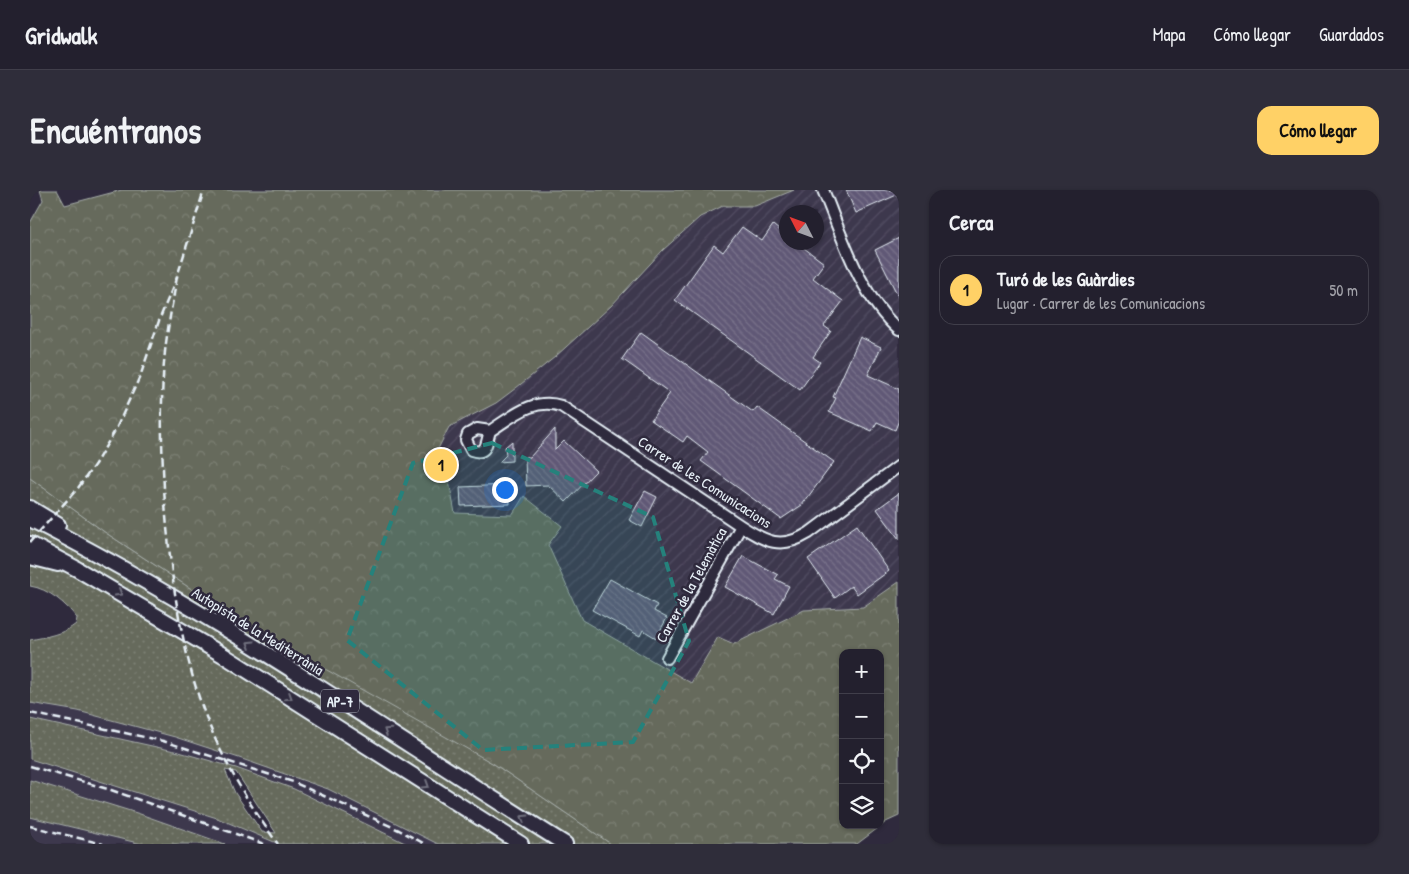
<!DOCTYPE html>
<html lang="es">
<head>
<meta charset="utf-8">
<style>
	:root { --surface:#23202e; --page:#2f2d3a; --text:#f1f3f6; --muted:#a3a3aa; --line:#403e4a; --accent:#ffd166 }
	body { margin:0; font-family:"Patrick Hand",sans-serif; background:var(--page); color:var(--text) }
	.controls { position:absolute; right:15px; bottom:15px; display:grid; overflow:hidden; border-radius:10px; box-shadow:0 1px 4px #0004 }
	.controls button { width:45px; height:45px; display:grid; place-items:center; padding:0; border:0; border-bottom:1px solid var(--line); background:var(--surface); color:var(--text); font:25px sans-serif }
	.compass { position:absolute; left:749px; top:15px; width:45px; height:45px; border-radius:50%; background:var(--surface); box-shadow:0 1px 4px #0004; rotate:312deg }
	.you { position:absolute; left:474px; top:299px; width:18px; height:18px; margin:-12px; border:4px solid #fff; border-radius:50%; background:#1a73e8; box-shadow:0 0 0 8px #1a73e833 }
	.badge { display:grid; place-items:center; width:32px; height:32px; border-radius:50%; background:var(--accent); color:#111; font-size:16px; font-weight:700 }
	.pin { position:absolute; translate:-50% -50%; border:2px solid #fff; box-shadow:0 1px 5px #0006 }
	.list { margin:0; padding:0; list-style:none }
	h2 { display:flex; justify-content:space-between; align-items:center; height:65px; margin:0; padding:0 20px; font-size:21px }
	h2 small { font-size:16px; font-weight:400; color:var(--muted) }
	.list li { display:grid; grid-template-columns:32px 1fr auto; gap:15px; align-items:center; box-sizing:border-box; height:70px; margin:0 10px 10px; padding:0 10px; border:1px solid var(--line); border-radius:15px }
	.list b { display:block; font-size:19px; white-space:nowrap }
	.list p { margin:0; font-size:16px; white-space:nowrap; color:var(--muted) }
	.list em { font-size:16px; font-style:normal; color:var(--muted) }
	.icon { flex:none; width:28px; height:28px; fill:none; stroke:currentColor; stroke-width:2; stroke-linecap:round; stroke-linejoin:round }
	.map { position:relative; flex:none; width:869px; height:654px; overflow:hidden; border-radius:15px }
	header { display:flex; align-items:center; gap:30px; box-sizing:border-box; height:70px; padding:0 25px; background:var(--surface); border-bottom:1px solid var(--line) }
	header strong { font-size:24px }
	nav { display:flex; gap:28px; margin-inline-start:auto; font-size:18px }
	.intro { display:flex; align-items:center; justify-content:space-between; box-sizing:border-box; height:120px; padding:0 30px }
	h1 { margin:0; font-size:35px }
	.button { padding:12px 22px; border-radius:15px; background:var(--accent); color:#111; font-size:18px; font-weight:700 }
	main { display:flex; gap:30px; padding:0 30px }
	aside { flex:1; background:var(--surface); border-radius:15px; box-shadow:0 1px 4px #0004 }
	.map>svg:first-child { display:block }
	.built { fill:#3e384e }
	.industrial { fill:url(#industrial-furrows); fill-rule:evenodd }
	.grass { fill:url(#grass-dots); stroke:#a7aeaa; fill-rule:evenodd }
	.forest { fill:url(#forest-crowns); stroke:#a7aeaa; fill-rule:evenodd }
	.building { fill:url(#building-back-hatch); stroke:#e8f1f8 }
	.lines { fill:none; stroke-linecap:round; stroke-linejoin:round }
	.minor-casing { stroke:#e8f1f8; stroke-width:14 }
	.highway-casing { stroke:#e8f1f8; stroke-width:18 }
	.minor { stroke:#2f2a3d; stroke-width:10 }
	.highway { stroke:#2f2a3d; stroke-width:14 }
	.rail { stroke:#e8f1f8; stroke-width:2.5; stroke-dasharray:8 4; stroke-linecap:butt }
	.oneway { stroke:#70707e }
	.marked { fill:#25827c; fill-opacity:0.2; stroke:#25827c; stroke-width:4; stroke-dasharray:10 6; stroke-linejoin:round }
	.labels { text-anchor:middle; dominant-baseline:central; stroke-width:5; stroke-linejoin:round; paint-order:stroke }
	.shield { fill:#2f2a3d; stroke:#b0b5c0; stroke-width:1 }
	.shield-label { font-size:14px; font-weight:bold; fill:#e8f1f8 }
	.street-label { font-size:15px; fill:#e8f1f8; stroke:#2f2a3d }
</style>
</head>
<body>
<header>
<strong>Gridwalk</strong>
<nav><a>Mapa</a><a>Cómo llegar</a><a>Guardados</a></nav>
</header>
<div class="intro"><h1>Encuéntranos</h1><a class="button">Cómo llegar</a></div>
<main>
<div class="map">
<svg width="869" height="654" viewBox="0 0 869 654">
	<defs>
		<pattern id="industrial-furrows" width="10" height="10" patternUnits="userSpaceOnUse" patternTransform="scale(1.25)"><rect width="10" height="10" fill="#3e384e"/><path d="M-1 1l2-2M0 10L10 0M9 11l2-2" fill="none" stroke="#514c60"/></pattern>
		<pattern id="grass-dots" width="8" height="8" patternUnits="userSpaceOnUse" patternTransform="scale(1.25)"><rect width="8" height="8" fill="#666a5c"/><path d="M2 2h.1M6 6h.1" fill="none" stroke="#7c8074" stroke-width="1.8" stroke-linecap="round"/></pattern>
		<pattern id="forest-crowns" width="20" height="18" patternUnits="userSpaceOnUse" patternTransform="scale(1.25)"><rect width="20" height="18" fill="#666a5c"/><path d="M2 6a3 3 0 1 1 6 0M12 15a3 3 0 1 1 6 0" fill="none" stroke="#7c8074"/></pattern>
		<pattern id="building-back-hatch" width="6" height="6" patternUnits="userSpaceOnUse" patternTransform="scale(1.25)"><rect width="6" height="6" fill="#615976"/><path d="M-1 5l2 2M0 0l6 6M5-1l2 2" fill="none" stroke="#78718a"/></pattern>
	</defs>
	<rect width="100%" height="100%" fill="#2f2a3d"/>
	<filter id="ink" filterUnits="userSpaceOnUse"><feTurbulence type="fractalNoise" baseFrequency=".02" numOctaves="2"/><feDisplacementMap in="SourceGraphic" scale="10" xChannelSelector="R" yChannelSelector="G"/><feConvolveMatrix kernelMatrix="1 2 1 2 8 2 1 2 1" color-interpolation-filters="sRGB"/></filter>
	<g filter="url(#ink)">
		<path class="built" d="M0,513L48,521L145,547L209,568L298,599L408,654H377L264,599L206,578L149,562L0,529Z
			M0,569L187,628L249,654H195L110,624L0,590Z
			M0,627L78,645L112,654H11L1,652H0Z"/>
		<path class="industrial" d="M764,0H869V392L833,417L774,420L704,454L661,493L552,430L518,355L531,336L495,306L482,325L424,323L418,286L404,267L419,237L466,213L525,167L581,116L633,60L670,27L693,16H725ZM756,22H786V52H756Z"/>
		<path class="grass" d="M0,288L76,343L160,398L464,574L581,654H408L298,599L209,568L145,547L48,521L0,513V450C15,447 34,444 46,434L47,428C35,413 19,399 0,396Z
			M0,529L149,562L206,578L264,599L377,654H249L187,628L0,569ZM195,580L206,582L246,643L232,642L205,603Z
			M0,590L110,624L195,654H112L0,627Z"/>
		<path class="forest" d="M10,0H27L35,15L92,0H764L725,16H693L670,27L633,60L581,116L525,167L486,198L466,213L419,237L404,267L418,286L425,323L482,325L494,306L532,336L518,355L552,430L661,493L688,447L704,454L774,420L833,417L869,392V626L856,632L827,654H581L464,574L247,452L160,398L76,343L0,288V33L13,10ZM813,463H850V635H813Z"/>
		<path class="building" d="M816,0H869V4L826,23Z
			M743,35L756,46V52H766L794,73L783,88L813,111L794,136L801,141L783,167L790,172L770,200L645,110L684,55L693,62L712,37L732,51Z
			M869,48V108L845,60Z
			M611,142L723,222L727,217L804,272L772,315L751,329L671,271L678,262L657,246L653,252L621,230L640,203L592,169Z
			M830,147L851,157L838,185L869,199V230L865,240L847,232L842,241L799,222L806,208L803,207Z
			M525,239V260L534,251L566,281L536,312L518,295L496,296L495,267H500Z
			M482,251V271L469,272L476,265L475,257Z
			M479,295L480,314L431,316L430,297Z
			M615,301L627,307L612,337L599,330Z
			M869,303V349L847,319Z
			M827,335L859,381L827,404L821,396L805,408L778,369Z
			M713,366L748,385L745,389L759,396L744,424L695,397Z
			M580,389L627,415L624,421L637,428L626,448L613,440L610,446L562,420Z"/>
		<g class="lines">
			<defs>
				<path id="minor" d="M793,0C812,46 830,106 869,140
					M447,239L460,241C456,252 458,266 441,260L436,250L438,244Z
					M460,241C482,227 503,207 531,216L711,336C736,352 751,360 779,343L869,276
					M637,468L711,336"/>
				<path id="highway" d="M0,318L28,335
					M0,329C186,423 358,544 535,654
					M0,354L47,379L193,465L491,654
					M0,367L28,374"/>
			</defs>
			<use href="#minor" class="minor-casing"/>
			<use href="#highway" class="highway-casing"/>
			<use href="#minor" class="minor"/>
			<use href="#highway" class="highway"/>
			<path class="rail" d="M147,87C142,116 136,145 134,173C130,220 132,267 135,314C140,377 148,440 167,501C184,556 214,608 248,654
				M0,352L48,298L65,274L86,239L111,184L130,128L147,87L174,0
				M0,523L133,551L263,592L369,640L395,654
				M0,576L81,600L234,654
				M0,636L73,654"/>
		</g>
		<defs><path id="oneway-chevron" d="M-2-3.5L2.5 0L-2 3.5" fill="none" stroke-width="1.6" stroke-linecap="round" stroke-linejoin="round" transform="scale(1.25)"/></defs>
		<g class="oneway">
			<use href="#oneway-chevron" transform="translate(89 403) rotate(30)"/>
			<use href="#oneway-chevron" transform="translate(220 454) rotate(-148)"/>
			<use href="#oneway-chevron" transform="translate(259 507) rotate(33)"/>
			<use href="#oneway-chevron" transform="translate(357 541) rotate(-147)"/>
			<use href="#oneway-chevron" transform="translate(396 595) rotate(32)"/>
			<use href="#oneway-chevron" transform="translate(494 628) rotate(-148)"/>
		</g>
	</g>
	<path class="marked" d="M462,253L623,327L659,451L603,552L453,560L317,450L383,273Z"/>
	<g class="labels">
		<rect class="shield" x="291" y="499.5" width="38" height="23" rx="4"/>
		<g class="shield-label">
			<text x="310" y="511">AP-7</text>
		</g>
		<g class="street-label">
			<text transform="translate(675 292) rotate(33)">Carrer de les Comunicacions</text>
			<text transform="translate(661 395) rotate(-61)">Carrer de la Telemàtica</text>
			<text transform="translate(228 441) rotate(32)">Autopista de la Mediterrània</text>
		</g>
	</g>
</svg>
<div class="controls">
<button>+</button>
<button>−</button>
<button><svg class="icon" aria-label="locate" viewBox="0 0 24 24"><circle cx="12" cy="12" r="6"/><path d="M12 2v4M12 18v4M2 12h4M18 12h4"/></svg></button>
<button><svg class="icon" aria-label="layers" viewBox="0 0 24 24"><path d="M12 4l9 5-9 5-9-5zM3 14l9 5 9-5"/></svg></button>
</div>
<svg class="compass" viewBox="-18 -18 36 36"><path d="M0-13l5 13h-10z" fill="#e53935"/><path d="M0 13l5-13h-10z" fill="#a3a3aa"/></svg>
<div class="you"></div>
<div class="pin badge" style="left:411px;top:275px">1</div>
</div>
<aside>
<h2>Cerca<small></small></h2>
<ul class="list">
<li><span class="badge">1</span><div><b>Turó de les Guàrdies</b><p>Lugar · Carrer de les Comunicacions</p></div><em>50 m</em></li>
</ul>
</aside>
</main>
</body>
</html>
